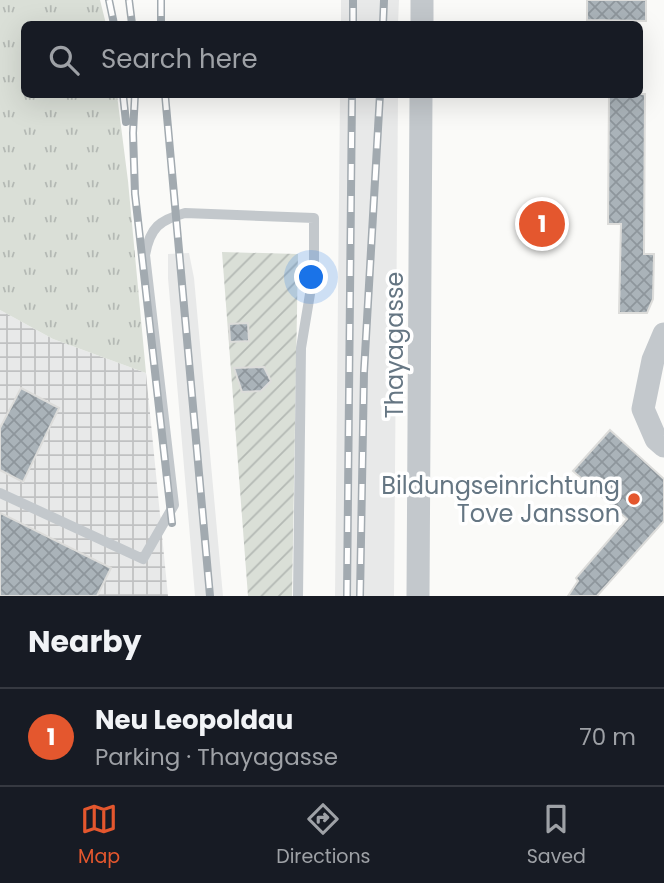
<!DOCTYPE html>
<html lang="en">
<head>
<meta charset="utf-8">
<style>
	:root { --surface:#171b24; --page:#242831; --text:#f1f3f6; --muted:#9ea1a6; --line:#363941; --accent:#e4572e }
	body { margin:0; font-family:Poppins,sans-serif; background:var(--page); color:var(--text) }
	.you { position:absolute; left:312px; top:278px; width:24px; height:24px; margin:-18px; border:5px solid #fff; border-radius:50%; background:#1a73e8; box-shadow:0 0 0 10px #1a73e833 }
	.badge { display:grid; place-items:center; width:46px; height:46px; border-radius:50%; background:var(--accent); color:#fff; font-size:23px; font-weight:700 }
	.pin { position:absolute; translate:-50% -50%; border:4px solid #fff; box-shadow:0 2px 7px #0006 }
	.list { margin:0; padding:0; list-style:none }
	h2 { display:flex; justify-content:space-between; align-items:center; height:91px; margin:0; padding:0 28px; font-size:30px }
	h2 small { font-size:23px; font-weight:400; color:var(--muted) }
	.list li { display:grid; grid-template-columns:46px 1fr auto; gap:21px; align-items:center; box-sizing:border-box; height:98px; padding:0 28px; border-top:2px solid var(--line) }
	.list b { display:block; font-size:26px; white-space:nowrap }
	.list p { margin:0; font-size:23px; white-space:nowrap; color:var(--muted) }
	.list em { font-size:23px; font-style:normal; color:var(--muted) }
	.icon { flex:none; width:38px; height:38px; fill:none; stroke:currentColor; stroke-width:2; stroke-linecap:round; stroke-linejoin:round }
	.map { position:relative; flex:none; width:664px; height:596px; overflow:hidden }
	.search { position:absolute; background:var(--surface); box-shadow:0 7px 28px #0002; left:21px; right:21px; top:21px; height:77px; display:flex; align-items:center; gap:18px; box-sizing:border-box; padding:0 24px; border-radius:10px; color:var(--muted); font-size:26px }
	.sheet { height:189px; background:var(--surface) }
	nav { display:flex; justify-content:space-around; align-items:center; box-sizing:border-box; height:98px; border-top:2px solid var(--line); background:var(--surface); font-size:19px; color:var(--muted) }
	nav a { display:grid; justify-items:center; gap:4px }
	nav .on { color:var(--accent) }
	.map>svg:first-child { display:block }
	.built { fill:#e8e9e9 }
	.industrial { fill:url(#industrial-grid) }
	.grass { fill:url(#grass-tufts) }
	.garden { fill:url(#garden-furrows) }
	.building { fill:url(#building-cross-hatch); stroke:#dcdcda; stroke-width:2 }
	.lines { fill:none; stroke-linecap:round; stroke-linejoin:round }
	.service { stroke:#c3c8cc; stroke-width:10 }
	.minor { stroke:#c3c8cc; stroke-width:23 }
	.rail-casing { stroke:#a2aab0; stroke-width:8 }
	.rail { stroke:#fff; stroke-width:5; stroke-dasharray:16; stroke-linecap:butt }
	.poi-dot { fill:#e4572e; stroke:#fff; stroke-width:2.5 }
	.labels { text-anchor:middle; dominant-baseline:central; stroke-width:7; stroke-linejoin:round; paint-order:stroke }
	.street-label { font-size:24px; fill:#657683; stroke:#fff }
	.poi-label { font-size:24px; fill:#657683; stroke:#fff; text-anchor:end }
</style>
</head>
<body>
<div class="map">
<svg width="664" height="596" viewBox="0 0 664 596">
	<defs>
		<pattern id="industrial-grid" width="8" height="8" patternUnits="userSpaceOnUse" patternTransform="scale(1.75)"><rect width="8" height="8" fill="#e8e9e9"/><path d="M0 4h8M4 0v8" fill="none" stroke="#c0c1c2"/></pattern>
		<pattern id="grass-tufts" width="24" height="20" patternUnits="userSpaceOnUse" patternTransform="scale(1.75)"><rect width="24" height="20" fill="#dadfd7"/><path d="M3 7l-1-3M5 7V3M7 7l1-3M15 17l-1-3M17 17v-4M19 17l1-3" fill="none" stroke="#b4b9b4"/></pattern>
		<pattern id="garden-furrows" width="10" height="10" patternUnits="userSpaceOnUse" patternTransform="scale(1.75)"><rect width="10" height="10" fill="#dadfd7"/><path d="M-1 1l2-2M0 10L10 0M9 11l2-2" fill="none" stroke="#b4b9b4"/></pattern>
		<pattern id="building-cross-hatch" width="8" height="8" patternUnits="userSpaceOnUse" patternTransform="scale(1.75)"><rect width="8" height="8" fill="#aab3b9"/><path d="M0 0l8 8M0 8l8-8" fill="none" stroke="#8e969c"/></pattern>
	</defs>
	<rect width="100%" height="100%" fill="#fafaf8"/>
	<path class="built" d="M341,0H399L398,24H341Z
		M340,95H398L394,596H335Z
		M189,253L194,278L223,596H195L168,278V254Z"/>
	<path class="industrial" d="M0,310L53,339L146,373L168,596H0Z"/>
	<path class="grass" d="M0,0H100L106,24H24V94L117,95L128,181L146,373L53,339L0,310Z"/>
	<path class="garden" d="M222,252L298,254L292,596H248Z"/>
	<path class="building" d="M587,0H646V21L587,20Z
		M609,94H645L644,254H654L653,299L647,313H619L621,224H608Z
		M248,323L249,341L230,342L229,324Z
		M264,367L271,381L261,391L242,392L234,368Z
		M21,388L59,408L23,482L0,470V428Z
		M610,430L664,479V521L597,596H568L578,581L576,578L627,519L573,471Z
		M0,513L111,568L97,596H0Z"/>
	<g class="lines">
		<path class="service" d="M0,493L143,559L174,505L145,255C150,227 160,220 185,213L314,218V270L301,348L298,596"/>
		<path class="minor" d="M422,24V0
			M664,334L653,360L643,409L656,439L664,446
			M418,596L421,94"/>
		<defs>
			<path id="rail" d="M109,0L114,24
				M129,0L132,24
				M161,0V24
				M353,24V0
				M383,24L384,0
				M123,94L126,122
				M135,94L133,133L135,194L172,523
				M165,94L210,596
				M347,596L352,94
				M360,596L364,372L380,94"/>
		</defs>
		<use href="#rail" class="rail-casing"/>
		<use href="#rail" class="rail"/>
	</g>
	<circle class="poi-dot" cx="634" cy="499" r="7"/>
	<g class="labels">
		<g class="street-label">
			<text transform="translate(394 345) rotate(-90)">Thayagasse</text>
		</g>
		<g class="poi-label">
			<text x="620" y="485">Bildungseinrichtung<tspan x="620" dy="28">Tove Jansson</tspan></text>
		</g>
	</g>
</svg>
<div class="you"></div>
<div class="pin badge" style="left:542px;top:224px">1</div>
<div class="search"><svg class="icon" aria-label="search" viewBox="0 0 24 24"><circle cx="10" cy="10" r="6"/><path d="M15 15l6 6"/></svg>Search here</div>
</div>
<section class="sheet">
<h2>Nearby<small></small></h2>
<ul class="list">
<li><span class="badge">1</span><div><b>Neu Leopoldau</b><p>Parking · Thayagasse</p></div><em>70 m</em></li>
</ul>
</section>
<nav>
<a class="on"><svg class="icon" aria-label="map" viewBox="0 0 24 24"><path d="M3 6l6-2 6 2 6-2v14l-6 2-6-2-6 2zM9 4v14M15 6v14"/></svg>Map</a>
<a><svg class="icon" aria-label="directions" viewBox="0 0 24 24"><path d="M12 3l9 9-9 9-9-9zM9 14v-3h6M13 9l2 2-2 2"/></svg>Directions</a>
<a><svg class="icon" aria-label="saved" viewBox="0 0 24 24"><path d="M7 4h10v16l-5-4-5 4z"/></svg>Saved</a>
</nav>
</body>
</html>
